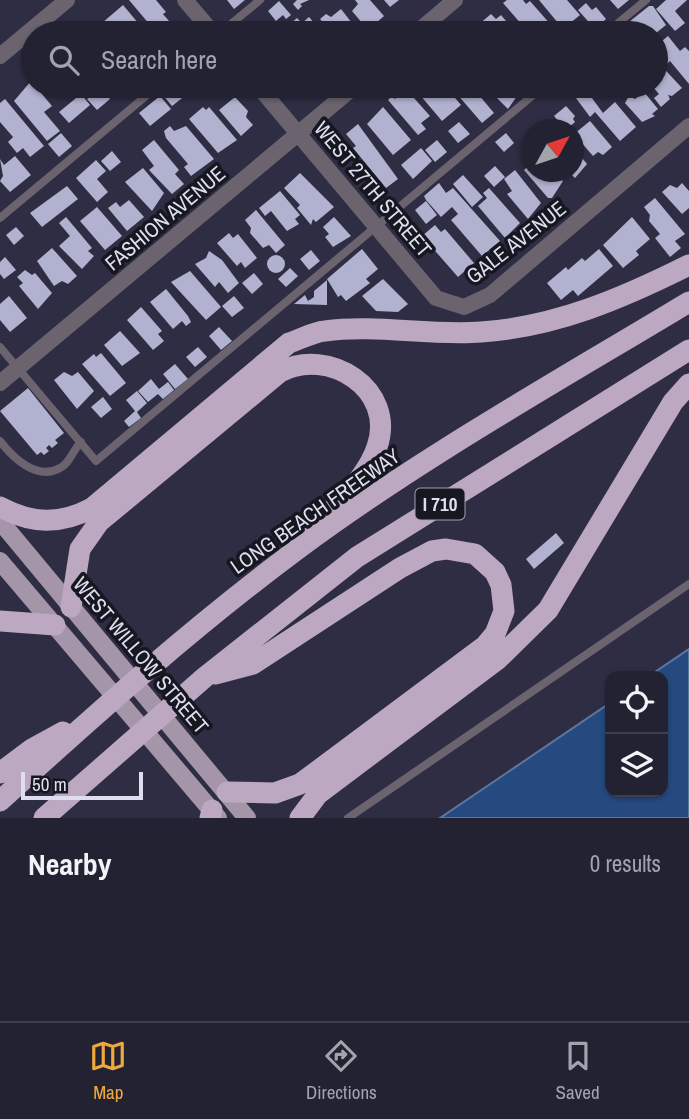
<!DOCTYPE html>
<html lang="en">
<head>
<meta charset="utf-8">
<style>
	:root { --surface:#223; --page:#2e2f3f; --text:#f1f3f6; --muted:#a2a4ac; --line:#3f3f4e; --accent:#eea83c }
	body { margin:0; font-family:"Archivo Narrow",sans-serif; background:var(--page); color:var(--text) }
	.controls { position:absolute; right:21px; bottom:21px; display:grid; overflow:hidden; border-radius:14px; box-shadow:0 2px 5px #0004 }
	.controls button { width:63px; height:63px; display:grid; place-items:center; padding:0; border:0; border-bottom:2px solid var(--line); background:var(--surface); color:var(--text); font:35px sans-serif }
	.compass { position:absolute; left:521px; top:119px; width:63px; height:63px; border-radius:50%; background:var(--surface); box-shadow:0 2px 5px #0004; rotate:50deg }
	.scale { position:absolute; left:21px; bottom:18px; width:122px; box-sizing:border-box; padding-left:7px; border:4px solid #dedeee; border-top:0; font-size:19px; line-height:24px; white-space:nowrap; color:#dedeee; -webkit-text-stroke:5px #171721; paint-order:stroke }
	.list { margin:0; padding:0; list-style:none }
	h2 { display:flex; justify-content:space-between; align-items:center; height:91px; margin:0; padding:0 28px; font-size:30px }
	h2 small { font-size:23px; font-weight:400; color:var(--muted) }
	.icon { flex:none; width:38px; height:38px; fill:none; stroke:currentColor; stroke-width:2; stroke-linecap:round; stroke-linejoin:round }
	.map { position:relative; flex:none; width:689px; height:818px; overflow:hidden }
	.search { position:absolute; background:var(--surface); box-shadow:0 2px 5px #0004; left:21px; right:21px; top:21px; height:77px; display:flex; align-items:center; gap:18px; box-sizing:border-box; padding:0 24px; border-radius:38px; color:var(--muted); font-size:26px }
	.sheet { height:203px; background:var(--surface) }
	nav { display:flex; justify-content:space-around; align-items:center; box-sizing:border-box; height:98px; border-top:2px solid var(--line); background:var(--surface); font-size:19px; color:var(--muted) }
	nav a { display:grid; justify-items:center; gap:4px }
	nav .on { color:var(--accent) }
	.map>svg:first-child { display:block }
	.water { fill:#264a7f; stroke:#5d76a0; stroke-width:2 }
	.building { fill:#b1b2cf }
	.lines { fill:none; stroke-linecap:round; stroke-linejoin:round }
	.lane { stroke:#6b636d; stroke-width:8 }
	.street { stroke:#6b636d; stroke-width:16 }
	.primary { stroke:#a595a9; stroke-width:18 }
	.highway { stroke:#bca8c0; stroke-width:21 }
	.labels { text-anchor:middle; dominant-baseline:central; stroke-width:7; stroke-linejoin:round; paint-order:stroke }
	.shield { fill:#171721; stroke:#a2a2b0; stroke-width:2 }
	.shield-label { font-size:19px; font-weight:bold; fill:#dedeee }
	.street-label { font-size:21px; fill:#dedeee; stroke:#171721 }
</style>
</head>
<body>
<div class="map">
<svg width="689" height="818" viewBox="0 0 689 818">
	<rect width="100%" height="100%" fill="#2e2d44"/>
	<path class="water" d="M689,649V818H440L610,703V792H663V676H649Z"/>
	<path class="building" d="M129,0H156L166,12L163,14L169,21L159,29L153,22L150,25Z
		M227,0H245L234,9Z
		M297,0H309L300,4L302,6L298,10L293,4Z
		M355,0H370L384,16L368,30L352,11L358,4Z
		M384,0H399L390,7Z
		M507,0H523L526,4L530,1L558,33H529L503,3Z
		M539,0H567L580,15L563,29Z
		M610,0H629L618,9Z
		M666,0H687L675,11L685,23L675,31L656,9Z
		M279,1L291,15L286,19L283,15L276,21L268,11Z
		M586,3L592,10L596,7L606,19L595,29L578,10Z
		M123,5L144,30L140,33H121L113,24L107,29L102,23Z
		M649,6H653L666,25L656,33H639L629,22Z
		M341,9L359,32L358,33H332L320,19L326,14L331,17Z
		M491,14L496,19L501,15L516,33H485L478,25Z
		M309,17L323,33H297L290,24L297,18L302,23Z
		M100,25L107,33H90Z
		M574,25L580,33H563Z
		M668,36L680,51L685,47L689,51V84L670,61L665,66L656,55V46Z
		M656,60L682,88L672,96L668,95L670,99L661,107L654,98L659,94L652,86H656Z
		M31,81L52,106L44,112L60,131L47,141L14,101Z
		M49,86H70L58,96Z
		M173,86H178L186,95L172,106L162,94Z
		M418,86H445L461,105L442,121L420,95L423,92Z
		M450,86H475L473,88L494,113L482,123Z
		M508,86L517,96L508,109L495,96Z
		M583,86L603,113L615,102L636,127L620,141L595,112L590,117L573,94Z
		M604,86H618L610,93Z
		M101,88L110,99L97,110L87,99Z
		M406,89L430,116L421,123L426,129L418,135L388,100L392,96L395,99Z
		M644,92L658,109L652,114L655,116L642,122L625,103L629,96L635,99Z
		M81,94L90,105L69,123L59,112Z
		M160,96L171,109L150,126L139,113Z
		M235,97L248,111L246,117L253,125L241,136L219,110Z
		M5,99L44,146L30,157L23,148L17,153L8,142L13,137L0,122V103Z
		M566,106L575,116L573,119L575,122L566,130L554,116Z
		M203,107L206,110L209,107L237,140L218,153L189,119Z
		M383,107L411,140L393,155L367,124Z
		M590,121L612,147L603,155L598,152L593,156L574,134Z
		M459,122L470,134L458,143L448,131Z
		M358,124L398,179L386,188L353,148L356,146L346,134Z
		M170,126L174,131L186,126L214,159L191,176L184,167L188,164L166,138L164,131Z
		M61,133L72,146L59,157L48,144Z
		M506,133L514,143L504,152L495,142Z
		M154,140L179,170L175,174L184,184L172,194L149,170L154,166L142,150Z
		M437,140L447,152L435,162L425,150Z
		M421,148L432,161L413,179L401,165Z
		M574,148L587,164L575,178L569,172H574Z
		M112,151L121,162L110,171L101,161Z
		M15,156L31,175L10,192L0,181L3,176L0,159L4,165Z
		M96,160L106,171L97,179L108,192L97,202L76,178Z
		M532,163V172H556L563,181L552,198H548L524,170Z
		M495,166L505,177L494,187L484,176Z
		M143,168L164,193L152,211L125,182Z
		M515,170L541,203L528,219L507,194L512,191L504,179Z
		M300,173L334,207L316,222L313,219L311,225L297,208L300,205L284,188Z
		M463,175L483,197L472,207L453,184Z
		M439,183L446,193L453,188L500,241L482,256L451,220L458,214L452,207L441,217L426,200L424,196Z
		M682,183L689,191V208L682,214L662,192L670,185L677,188Z
		M67,186L78,199L42,227L30,213Z
		M489,188L520,223L505,238L478,206L487,198L483,193Z
		M280,191L300,215L295,219L299,224L287,231L271,211L265,216L259,208Z
		M655,198L685,234L675,241L681,248L670,257L655,238L660,234L649,221L650,215L644,207Z
		M129,200L144,217L127,231L108,208L116,202L120,207Z
		M426,201L437,215L426,224L415,210Z
		M97,207L122,236L105,250L80,221Z
		M256,210L285,245L276,253L269,245L263,248L250,233L251,228L245,220Z
		M66,217L92,248L88,251L94,256L82,269L59,246L70,236L59,223Z
		M334,217L351,236L333,247L325,237L329,234L323,227Z
		M632,217L650,239L636,251L639,255L623,268L603,245Z
		M435,225L441,232L445,229L474,263L458,277L422,236Z
		M16,227L24,236L14,245L6,235Z
		M229,233L233,238L238,234L257,258L245,268L241,262L237,266L217,243Z
		M52,248L77,276L68,284L62,281L54,286L37,261Z
		M362,249L378,269L366,279L370,283L346,301L341,295L338,297L327,279Z
		M599,249L613,266L578,296L573,290L561,300L547,283L566,267L568,270L582,258L585,261Z
		M311,250L320,261L309,270L300,259Z
		M209,251L222,260L239,283L228,293L219,282L215,287L195,264L206,258Z
		M267 264a9 9 0 1 1 18 0a9 9 0 1 1-18 0Z
		M5,257L16,270L4,279L0,274V262Z
		M290,268L298,276L286,287L278,279Z
		M25,270L32,275L35,273L52,293L38,309L19,286L23,283L17,277Z
		M190,271L221,307L206,320L171,282Z
		M254,273L263,284L252,294L242,283Z
		M383,279L408,304L398,312L376,311L362,296Z
		M327,280V305L294,304L305,295L308,301L314,297V291Z
		M166,289L188,316L191,322L186,326L182,321L173,329L150,302Z
		M9,296L27,318L10,332L0,320V304Z
		M234,296L244,308L232,317L222,306Z
		M141,307L162,331L158,334L164,341L153,350L127,320Z
		M219,327L232,341L221,350L209,336Z
		M120,331L140,353L122,366L104,345Z
		M198,347L207,357L195,367L186,357Z
		M101,353L126,383L110,396L82,364L94,354L96,357Z
		M175,364L188,379L175,389L163,374Z
		M64,372L72,376L78,372L94,391L77,409L54,380Z
		M151,379L159,389L168,382L174,390L163,399L158,394L148,402L138,391Z
		M28,388L64,433L55,440L58,443L52,448L49,445L46,448L49,451L44,455L41,452L37,455L0,411Z
		M137,391L147,403L137,412L141,418L129,427L124,421L135,411L126,400Z
		M103,397L112,409L101,418L91,407Z
		M556,533L564,543L534,569L526,559Z"/>
	<g class="lines">
		<path class="lane" d="M220,33L260,0
			M606,33L646,0
			M0,218L158,86
			M0,347L96,461L544,86
			M0,441C13,458 37,481 60,468C70,463 73,450 81,442
			M348,818L689,584"/>
		<path class="street" d="M185,0L213,33
			M416,33L455,0
			M0,56L67,0
			M258,86L436,298L464,307L490,295L689,126
			M0,383L355,86"/>
		<path class="primary" d="M0,521L247,818
			M0,561L218,818"/>
		<path class="highway" d="M0,507C32,524 60,525 92,508L289,343C301,339 313,332 325,331C376,324 429,336 481,332C556,327 623,298 689,265
			M71,607L80,549L99,522L280,372C328,346 397,389 377,447C367,478 336,504 315,529
			M0,621L55,625
			M215,674L253,664L400,568L432,551L446,549L475,554L495,572L501,585L504,611L495,634L485,646L300,784L275,793L227,792
			M0,773L32,749L63,732
			M0,801C97,713 194,626 299,548C422,457 558,381 689,302
			M44,818L205,677L357,557L689,350
			M210,818L212,810
			M300,818L318,794L498,659L548,610L673,402L689,384"/>
	</g>
	<g class="labels">
		<rect class="shield" x="415.5" y="488.5" width="49" height="31" rx="5"/>
		<g class="shield-label">
			<text x="440" y="504">I 710</text>
		</g>
		<g class="street-label">
			<text transform="translate(373 189) rotate(50)">WEST 27TH STREET</text>
			<text transform="translate(165 218) rotate(-40)">FASHION AVENUE</text>
			<text transform="translate(516 242) rotate(-38)">GALE AVENUE</text>
			<text transform="translate(315 511) rotate(-35)">LONG BEACH FREEWAY</text>
			<text transform="translate(141 655) rotate(50)">WEST WILLOW STREET</text>
		</g>
	</g>
</svg>
<div class="controls">
<button><svg class="icon" aria-label="locate" viewBox="0 0 24 24"><circle cx="12" cy="12" r="6"/><path d="M12 2v4M12 18v4M2 12h4M18 12h4"/></svg></button>
<button><svg class="icon" aria-label="layers" viewBox="0 0 24 24"><path d="M12 4l9 5-9 5-9-5zM3 14l9 5 9-5"/></svg></button>
</div>
<svg class="compass" viewBox="-18 -18 36 36"><path d="M0-13l5 13h-10z" fill="#e53935"/><path d="M0 13l5-13h-10z" fill="#a2a4ac"/></svg>
<div class="scale">50 m</div>
<div class="search"><svg class="icon" aria-label="search" viewBox="0 0 24 24"><circle cx="10" cy="10" r="6"/><path d="M15 15l6 6"/></svg>Search here</div>
</div>
<section class="sheet">
<h2>Nearby<small>0 results</small></h2>
<ul class="list">
</ul>
</section>
<nav>
<a class="on"><svg class="icon" aria-label="map" viewBox="0 0 24 24"><path d="M3 6l6-2 6 2 6-2v14l-6 2-6-2-6 2zM9 4v14M15 6v14"/></svg>Map</a>
<a><svg class="icon" aria-label="directions" viewBox="0 0 24 24"><path d="M12 3l9 9-9 9-9-9zM9 14v-3h6M13 9l2 2-2 2"/></svg>Directions</a>
<a><svg class="icon" aria-label="saved" viewBox="0 0 24 24"><path d="M7 4h10v16l-5-4-5 4z"/></svg>Saved</a>
</nav>
</body>
</html>
